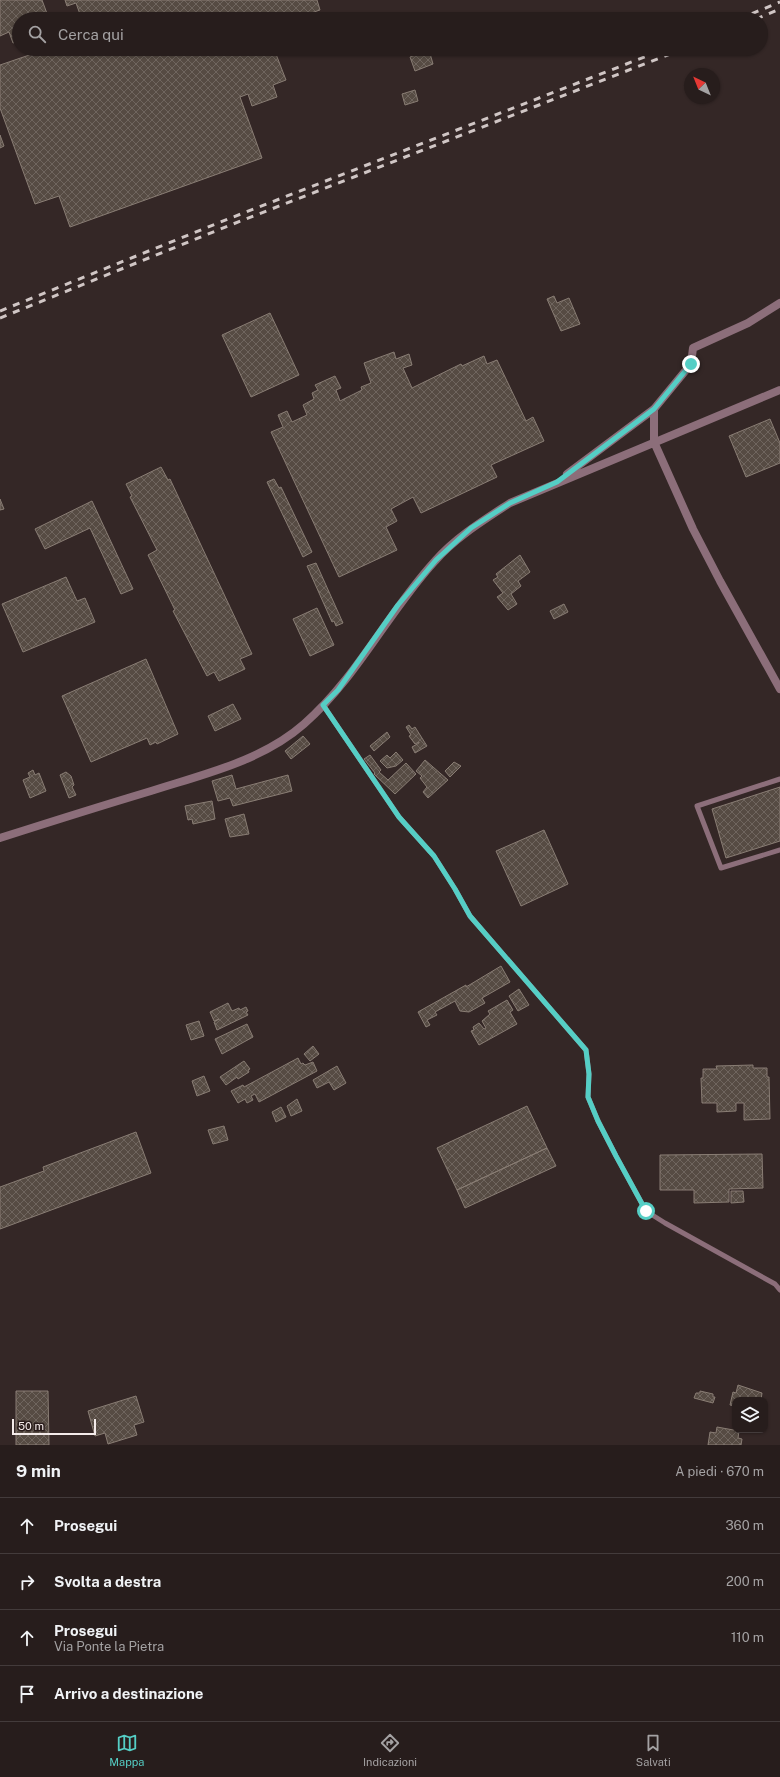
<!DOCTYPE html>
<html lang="it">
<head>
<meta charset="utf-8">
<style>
	:root { --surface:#271d1c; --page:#2f2625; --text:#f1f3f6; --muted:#a4a2a3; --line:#433b3b; --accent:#55cec5 }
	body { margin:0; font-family:"Public Sans",sans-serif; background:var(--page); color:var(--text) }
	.controls { position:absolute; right:12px; bottom:12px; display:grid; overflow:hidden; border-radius:8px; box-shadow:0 1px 3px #0004 }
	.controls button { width:36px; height:36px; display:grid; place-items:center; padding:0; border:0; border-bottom:1px solid var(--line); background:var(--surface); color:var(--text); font:20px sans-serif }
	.compass { position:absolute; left:684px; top:68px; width:36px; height:36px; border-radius:50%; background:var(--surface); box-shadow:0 1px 3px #0004; rotate:317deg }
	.scale { position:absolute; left:12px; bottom:10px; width:84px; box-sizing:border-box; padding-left:4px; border:2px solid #f4ebea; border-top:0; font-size:11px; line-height:14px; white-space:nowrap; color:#f4ebea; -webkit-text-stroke:3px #2a1d1c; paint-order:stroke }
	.stop { position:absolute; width:12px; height:12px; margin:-9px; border:3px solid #55cec5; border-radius:50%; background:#fff }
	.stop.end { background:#55cec5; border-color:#fff; box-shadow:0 1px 4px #0008 }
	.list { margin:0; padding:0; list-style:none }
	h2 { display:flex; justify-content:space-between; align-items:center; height:52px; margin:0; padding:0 16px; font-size:17px }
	h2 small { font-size:13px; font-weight:400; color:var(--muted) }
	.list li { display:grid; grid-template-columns:26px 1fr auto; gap:12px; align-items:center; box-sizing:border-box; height:56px; padding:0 16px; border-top:1px solid var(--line) }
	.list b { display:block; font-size:15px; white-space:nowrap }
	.list p { margin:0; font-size:13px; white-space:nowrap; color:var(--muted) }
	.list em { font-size:13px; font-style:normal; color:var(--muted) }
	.icon { flex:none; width:22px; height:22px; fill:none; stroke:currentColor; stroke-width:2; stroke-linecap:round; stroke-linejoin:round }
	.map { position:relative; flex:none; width:780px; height:1445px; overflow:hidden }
	.search { position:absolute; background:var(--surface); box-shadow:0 1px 3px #0004; left:12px; right:12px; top:12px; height:44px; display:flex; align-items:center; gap:10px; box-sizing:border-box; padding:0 14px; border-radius:22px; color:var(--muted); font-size:15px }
	.sheet { height:276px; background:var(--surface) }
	nav { display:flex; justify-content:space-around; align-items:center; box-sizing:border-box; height:56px; border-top:1px solid var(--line); background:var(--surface); font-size:11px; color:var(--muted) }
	nav a { display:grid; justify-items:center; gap:2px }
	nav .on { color:var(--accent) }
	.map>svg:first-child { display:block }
	.building { fill:url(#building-cross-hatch); stroke:#897d74 }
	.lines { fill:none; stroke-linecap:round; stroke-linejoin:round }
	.service { stroke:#8c6e7a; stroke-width:5 }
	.minor { stroke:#8c6e7a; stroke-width:8 }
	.rail { stroke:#d0c6c5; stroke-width:3; stroke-dasharray:7 7; stroke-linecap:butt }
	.route { stroke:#55cec5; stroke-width:5 }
</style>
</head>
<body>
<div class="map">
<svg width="780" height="1445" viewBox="0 0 780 1445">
	<defs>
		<pattern id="building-cross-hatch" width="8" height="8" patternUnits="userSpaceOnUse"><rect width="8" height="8" fill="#564b43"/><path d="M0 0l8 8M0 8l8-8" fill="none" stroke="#6f655e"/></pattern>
	</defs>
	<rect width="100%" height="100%" fill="#342726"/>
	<path class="building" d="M0,0H42L49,19H19V41L13,43L9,32L0,36Z
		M65,0H317L320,10L293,19H76L81,17L76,3L67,6Z
		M47,49H274L286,80L273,85L277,97L252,106L248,94L240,97L262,158L70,227L59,196L35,204L0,108V65Z
		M429,50L433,64L415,71L410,57Z
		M415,90L418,101L405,105L402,94Z
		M0,135L4,146L0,148Z
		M554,296L557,303L569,298L580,324L561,331L547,299Z
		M270,313L299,375L251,397L222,335Z
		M394,352L396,359L409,354L412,365L403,368L412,388L461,364L462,366L484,356L487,364L497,360L526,421L533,417L544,441L491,465L497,477L421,513L413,497L391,509L397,521L386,527L397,550L339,577L271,432L283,427L278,415L287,411L292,422L307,415L303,405L314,399L312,393L318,390L315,385L335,376L341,388L336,390L340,401L362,390L361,387L371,383L364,363Z
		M770,419L780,443V463L746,477L729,436Z
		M161,467L168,480L170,479L252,654L240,659L245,669L219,681L214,672L207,676L173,611L175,610L148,555L157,550L130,497L132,496L126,484Z
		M274,479L279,488L281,487L312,552L303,557L267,482Z
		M0,499L4,509L0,510Z
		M92,501L133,589L121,594L90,528L45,549L35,529Z
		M520,555L530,572L518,581L521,586L511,594L517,604L508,610L497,597L503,593L493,580L498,577L496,574Z
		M316,563L343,623L336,626L334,621L332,622L307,566Z
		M66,577L77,601L85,598L95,622L23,652L2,604Z
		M564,604L568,612L554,619L550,611Z
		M317,608L334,645L310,656L293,619Z
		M146,659L178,734L157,744L156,742L150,745L147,738L91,762L62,696Z
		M233,704L241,719L215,731L208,716Z
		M409,725L412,729L415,727L427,746L415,753L412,747L419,743V742L415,744L409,736L411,735L406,727Z
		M387,732L390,737L374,751L370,746Z
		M303,736L310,744L291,759L285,751Z
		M396,752L403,760L396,766L387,768L380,761L387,755L390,758Z
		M370,755L381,770L379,772L388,780L406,763L416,774L395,794L374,774L375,773L364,759Z
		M425,760L448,780L428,798L423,792L427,787L420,778L422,776L416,771Z
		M454,762L461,766L450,777L445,771Z
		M33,770L35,775L39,773L46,791L30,798L23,780L30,777L28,773Z
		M66,772L71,776L74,785L72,787L76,795L69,798L60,775Z
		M232,775L236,789L288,775L292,791L233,806L230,798L218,801L212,781Z
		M780,787V841L726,858L712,809Z
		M212,801L215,819L193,824L192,819L188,820L185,806Z
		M244,814L249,834L230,837L225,819Z
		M544,830L568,884L521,906L496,851Z
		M501,966L510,982L482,998L485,1003L469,1012L460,1011L455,1001L435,1012L437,1015L427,1020L430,1025L426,1027L418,1012L466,985V987Z
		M519,989L529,1005L518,1011L509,996Z
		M507,1000L513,1010L510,1012L517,1024L479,1045L471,1031L474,1030L473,1027L479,1023L484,1029L486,1028L482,1021L490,1014L488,1011Z
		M228,1003L232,1011L239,1008L240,1010L246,1007L248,1011L246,1012L248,1015L217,1030L214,1022L219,1019L214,1021L210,1012Z
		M199,1021L204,1036L191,1040L186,1025Z
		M247,1024L253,1037L222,1054L215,1039Z
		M313,1046L319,1054L310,1061L304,1054Z
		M298,1058L301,1064L303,1063L305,1065L313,1062L317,1071L259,1102L255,1094L251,1096L253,1100L247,1103L245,1099L238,1103L231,1091L243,1085L244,1087Z
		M244,1061L250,1069L248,1070L249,1072L238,1079L237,1077L226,1085L220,1077Z
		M753,1065V1068H767V1077H769L770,1119L744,1120V1103H736V1111L717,1112V1103H702L701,1078H703V1069H717L716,1066Z
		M337,1066L346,1083L334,1090L329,1082L317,1088L313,1080Z
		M204,1076L210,1091L197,1096L192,1081Z
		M297,1099L302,1111L291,1116L287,1106Z
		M527,1106L547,1148L457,1190L437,1148Z
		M281,1107L286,1117L276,1122L272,1112Z
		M224,1126L228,1140L213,1144L208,1130Z
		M136,1132L151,1173L0,1229V1187L44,1171L43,1167Z
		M547,1148L556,1166L465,1208L457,1190Z
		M762,1154L763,1188L729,1189V1202L694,1203V1190H660V1155Z
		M731,1191H743L744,1202L731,1203Z
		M738,1385L762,1393L761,1400H735V1406L730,1405L733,1392L736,1393Z
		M16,1391H48L49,1445H16Z
		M700,1391L713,1394V1397H715L713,1403L694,1398L696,1393H700Z
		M136,1396L144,1422L134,1425L137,1435L108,1444L105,1433L95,1436L88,1411Z
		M717,1427L739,1431L738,1438L742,1439L741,1445H708L710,1432L716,1433Z"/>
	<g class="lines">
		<path class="service" d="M323,705L399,817L434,856L455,889L470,916L586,1050L589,1074L588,1097L598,1121L616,1156L646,1211L665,1223L775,1284L780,1290
			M780,779L697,806L721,868L780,850"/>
		<path class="minor" d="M654,409V442L693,529L720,581L780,689
			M567,474L654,409L691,364L693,348L748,323L780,303
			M0,838C50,822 101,806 151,791C204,774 262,761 304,724C357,678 388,612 435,561C456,537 484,520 510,503L780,390"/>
		<path class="rail" d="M739,19L780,2
			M756,19L780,9
			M0,311L228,219L665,49
			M0,318L233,224L683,49"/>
	</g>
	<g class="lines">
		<path class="route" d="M646,1211L616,1156L598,1121L588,1097L589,1074L586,1050L470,916L455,889L434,856L399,817L323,705L338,690L398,605L436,560L471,528L510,503L557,482L654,409L691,364"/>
	</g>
</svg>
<div class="controls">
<button><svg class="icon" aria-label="layers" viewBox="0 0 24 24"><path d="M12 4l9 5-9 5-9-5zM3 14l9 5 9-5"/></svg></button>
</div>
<svg class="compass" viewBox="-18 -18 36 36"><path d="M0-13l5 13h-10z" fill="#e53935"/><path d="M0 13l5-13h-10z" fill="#a4a2a3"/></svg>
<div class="scale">50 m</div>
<div class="stop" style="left:646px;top:1211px"></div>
<div class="stop end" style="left:691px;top:364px"></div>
<div class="search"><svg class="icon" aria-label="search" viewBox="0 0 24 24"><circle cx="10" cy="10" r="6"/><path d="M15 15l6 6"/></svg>Cerca qui</div>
</div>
<section class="sheet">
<h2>9 min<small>A piedi · 670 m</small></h2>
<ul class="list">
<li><svg class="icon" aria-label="ahead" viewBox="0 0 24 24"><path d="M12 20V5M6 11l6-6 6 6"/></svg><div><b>Prosegui</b></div><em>360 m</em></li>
<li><svg class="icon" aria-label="right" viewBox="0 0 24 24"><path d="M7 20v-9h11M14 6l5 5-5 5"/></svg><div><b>Svolta a destra</b></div><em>200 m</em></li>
<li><svg class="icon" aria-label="ahead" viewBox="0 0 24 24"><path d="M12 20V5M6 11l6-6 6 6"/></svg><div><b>Prosegui</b><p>Via Ponte la Pietra</p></div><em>110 m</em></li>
<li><svg class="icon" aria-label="arrive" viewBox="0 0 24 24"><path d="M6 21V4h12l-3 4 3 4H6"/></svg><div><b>Arrivo a destinazione</b></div></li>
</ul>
</section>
<nav>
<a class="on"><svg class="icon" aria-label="map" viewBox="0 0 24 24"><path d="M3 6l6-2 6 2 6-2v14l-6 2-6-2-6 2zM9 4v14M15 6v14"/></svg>Mappa</a>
<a><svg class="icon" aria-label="directions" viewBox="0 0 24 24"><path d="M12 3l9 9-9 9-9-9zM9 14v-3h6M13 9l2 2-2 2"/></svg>Indicazioni</a>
<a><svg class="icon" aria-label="saved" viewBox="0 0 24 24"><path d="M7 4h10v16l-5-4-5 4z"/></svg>Salvati</a>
</nav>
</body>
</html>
